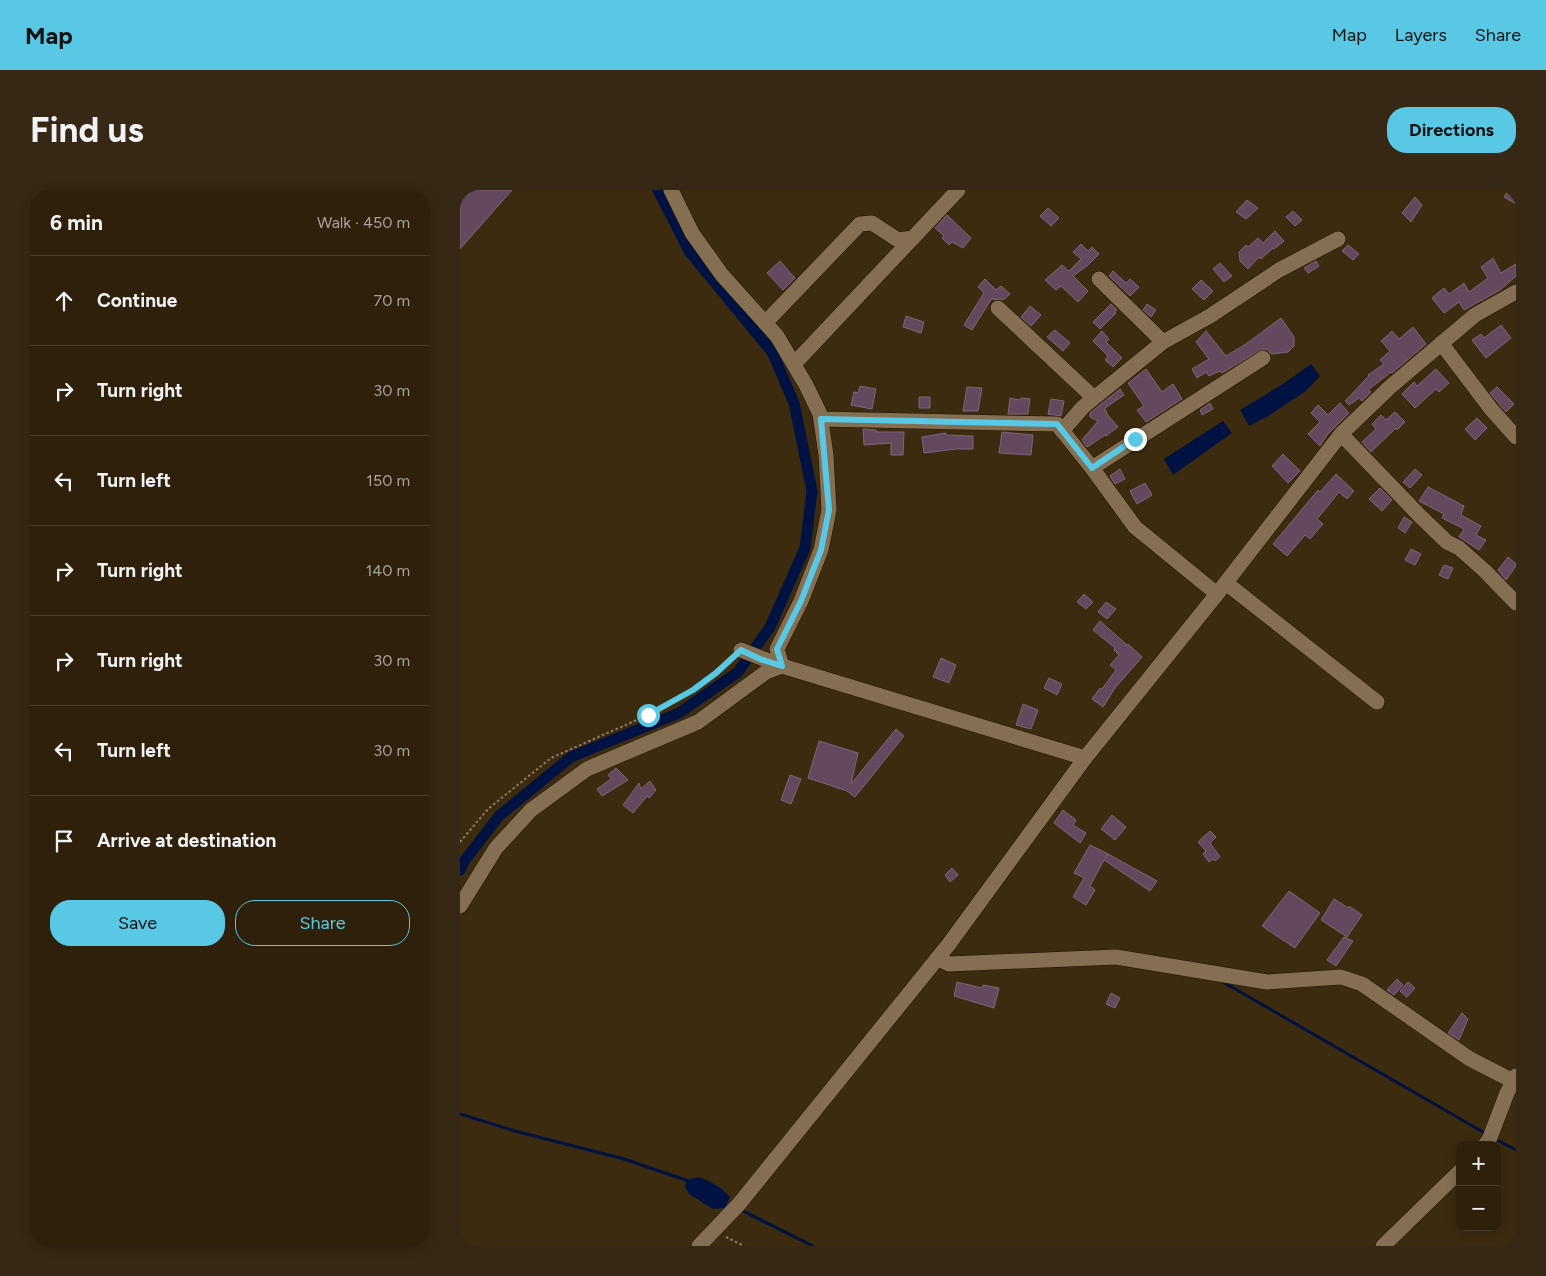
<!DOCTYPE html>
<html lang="en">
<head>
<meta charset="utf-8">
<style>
	:root { --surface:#2e200b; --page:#362814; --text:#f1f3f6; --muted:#a7a39d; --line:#493e2c; --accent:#59c8e5 }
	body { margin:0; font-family:Figtree,sans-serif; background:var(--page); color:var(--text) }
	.controls { position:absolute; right:15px; bottom:15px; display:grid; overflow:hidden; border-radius:10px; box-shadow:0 2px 12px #0003 }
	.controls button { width:45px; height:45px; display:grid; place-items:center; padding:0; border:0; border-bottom:1px solid var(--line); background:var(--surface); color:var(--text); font:25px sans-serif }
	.stop { position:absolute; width:15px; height:15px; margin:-11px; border:4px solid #59c8e5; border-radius:50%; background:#fff }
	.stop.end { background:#59c8e5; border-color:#fff; box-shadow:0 1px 5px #0008 }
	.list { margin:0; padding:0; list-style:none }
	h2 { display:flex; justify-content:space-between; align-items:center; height:65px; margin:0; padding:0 20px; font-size:21px }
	h2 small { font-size:16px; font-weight:400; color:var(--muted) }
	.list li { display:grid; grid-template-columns:32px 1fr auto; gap:15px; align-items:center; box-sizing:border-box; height:90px; padding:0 20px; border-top:1px solid var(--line) }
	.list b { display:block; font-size:19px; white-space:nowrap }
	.list em { font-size:16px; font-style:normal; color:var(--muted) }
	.actions { display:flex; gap:10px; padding:15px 20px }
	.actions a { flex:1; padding:11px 0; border:1px solid var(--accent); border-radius:20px; text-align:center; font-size:18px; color:var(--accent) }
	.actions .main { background:var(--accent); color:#111 }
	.icon { flex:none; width:28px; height:28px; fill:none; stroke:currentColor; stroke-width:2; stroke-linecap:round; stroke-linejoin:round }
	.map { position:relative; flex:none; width:1056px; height:1056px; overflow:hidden; border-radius:20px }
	header { display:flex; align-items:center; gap:30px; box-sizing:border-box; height:70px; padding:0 25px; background:var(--accent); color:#111 }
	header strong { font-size:24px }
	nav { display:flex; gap:28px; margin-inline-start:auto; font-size:18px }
	.intro { display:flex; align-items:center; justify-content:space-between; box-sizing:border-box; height:120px; padding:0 30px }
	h1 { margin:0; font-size:35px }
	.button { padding:12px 22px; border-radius:20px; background:var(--accent); color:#111; font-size:18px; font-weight:700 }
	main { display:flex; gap:30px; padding:0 30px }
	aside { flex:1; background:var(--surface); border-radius:20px; box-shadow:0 2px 12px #0003 }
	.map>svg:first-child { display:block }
	.water { fill:#001242 }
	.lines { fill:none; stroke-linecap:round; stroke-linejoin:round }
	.stream { stroke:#001242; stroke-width:3 }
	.canal { stroke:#001242; stroke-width:11 }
	.building { fill:#63485e; stroke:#80647b }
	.minor-casing { stroke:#231200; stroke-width:16 }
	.path { stroke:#8d7e68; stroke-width:2; stroke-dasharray:2.5 2.5; stroke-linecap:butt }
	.minor { stroke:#846f52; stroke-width:15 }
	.route { stroke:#59c8e5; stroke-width:6 }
</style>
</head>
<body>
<header>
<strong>Map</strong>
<nav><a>Map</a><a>Layers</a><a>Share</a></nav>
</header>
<div class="intro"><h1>Find us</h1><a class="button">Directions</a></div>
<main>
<aside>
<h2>6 min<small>Walk · 450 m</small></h2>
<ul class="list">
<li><svg class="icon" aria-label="ahead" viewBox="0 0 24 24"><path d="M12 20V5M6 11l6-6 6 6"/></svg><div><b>Continue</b></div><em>70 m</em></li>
<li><svg class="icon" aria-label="right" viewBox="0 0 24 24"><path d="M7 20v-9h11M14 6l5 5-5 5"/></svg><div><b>Turn right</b></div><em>30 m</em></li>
<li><svg class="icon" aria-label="left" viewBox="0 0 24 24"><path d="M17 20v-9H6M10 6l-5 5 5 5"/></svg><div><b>Turn left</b></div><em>150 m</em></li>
<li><svg class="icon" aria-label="right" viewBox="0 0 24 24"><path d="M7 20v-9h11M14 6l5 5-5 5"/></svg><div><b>Turn right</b></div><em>140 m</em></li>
<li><svg class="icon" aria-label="right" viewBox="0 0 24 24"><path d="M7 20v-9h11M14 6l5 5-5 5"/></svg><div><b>Turn right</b></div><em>30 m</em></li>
<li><svg class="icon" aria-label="left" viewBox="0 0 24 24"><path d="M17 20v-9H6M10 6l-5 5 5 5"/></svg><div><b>Turn left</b></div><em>30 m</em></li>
<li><svg class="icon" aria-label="arrive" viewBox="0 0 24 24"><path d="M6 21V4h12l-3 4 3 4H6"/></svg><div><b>Arrive at destination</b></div></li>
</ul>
<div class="actions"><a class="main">Save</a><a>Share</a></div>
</aside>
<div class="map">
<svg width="1056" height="1056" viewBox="0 0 1056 1056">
	<rect width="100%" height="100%" fill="#3d2b0f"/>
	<path class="water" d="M851,174L860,186L846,201L808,226L789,236L780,220L823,194Z
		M763,231L772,243L713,285L704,269Z
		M239,987C252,992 261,997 270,1007L265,1018L253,1019L229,1004L225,997L226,990Z"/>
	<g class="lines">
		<path class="stream" d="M763,792L1023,942
			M0,924L55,941L164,969L226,990
			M1039,951L1056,960
			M283,1021L353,1056"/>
		<path class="canal" d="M0,680L5,670L39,626L111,567L219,523L278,482L310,437L345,358L352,301L334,213L312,162L229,61L198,0"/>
	</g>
	<path class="building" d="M0,0H52L0,59Z
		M1049,0H1056V14L1044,7Z
		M955,7L962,15L951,32L942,23Z
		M787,10L798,18L786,29L776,22Z
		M588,18L599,28L591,36L580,26Z
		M833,21L842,30L835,36L826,27Z
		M487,25L511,48L503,58L492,52L489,55L482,48L484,46L475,38Z
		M815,41L824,51L814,59L813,58L801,69L799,67L788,79L780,71L779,62L786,55L788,57L798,48L803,53Z
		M621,54L628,61L632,57L639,64L628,75L613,86L628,101L618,112L601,96L596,100L585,90L602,75L609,81L621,69L613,62Z
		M888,55L899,64L893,70L882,61Z
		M1033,68L1041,83L1056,74V86L1040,100L1004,120L999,112L984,123L972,108L984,98L989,104L1004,93L1009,102L1028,88L1021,77Z
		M320,71L335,88L323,100L307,83Z
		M856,71L859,76L848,83L844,78Z
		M760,73L772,86L764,92L753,79Z
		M653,81L666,93L670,89L679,97L670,106L649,86Z
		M525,89L536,100L541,96L550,104L543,110L540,109L534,110L532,108L512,140L504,135L524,103L518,97Z
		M741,90L753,101L744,110L732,99Z
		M651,114L657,120L654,122L656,123L640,139L633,132Z
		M687,114L696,120L691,127L683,120Z
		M570,116L581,125L571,136L561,127Z
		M446,126L464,132L461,143L443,137Z
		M821,128L834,147V156L828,162L811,164L808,160L802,159L762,183L760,181L749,186L746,182L737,188L732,179L749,169L736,152L746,141L766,166L786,154Z
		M1041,135L1051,148L1026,168L1012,150L1021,144L1024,148Z
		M953,137L966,154L932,183L931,182L908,200L911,202L902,211L899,208L889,215L885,211L909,186L908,185L924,174L920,170L930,161L921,151L932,141L939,149Z
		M595,140L610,153L603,161L587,147Z
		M642,141L649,149L646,152L662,168L653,177L645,170L648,166L633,151Z
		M686,179L702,202L713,194L722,209L686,232L677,220L684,216L668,193Z
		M976,179L989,193L979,202L976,199L955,218L942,204L954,192L957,196Z
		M400,196L416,199L412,219L391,215L394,202L398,203Z
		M507,197L522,198L518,221H503Z
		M1037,197L1054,214L1046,222L1030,203Z
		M660,199L664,205L645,218L647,224L658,237L646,246L645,245L627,257L622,250L638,231L630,227V223Z
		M459,207H470V218H459Z
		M550,208L560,210L561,208L570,209L568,224H548Z
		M591,209L604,211L601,226L588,224Z
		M750,213L753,219L742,225L740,220Z
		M880,213L889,223L867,245L860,256L848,244L860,232L851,223L858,215L868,225Z
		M935,222L945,232L937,240L936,238L911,262L902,252L916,239L912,234L921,225L926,230Z
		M1017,228L1027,238L1015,250L1005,239Z
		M403,239L416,240L417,242H444L443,265H431V253L404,255Z
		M542,242L573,245L571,265L539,263Z
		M486,243V245L513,246V259H496L464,263L462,247Z
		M823,264L840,281L828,293L812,276Z
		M660,279L665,289L655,294L650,286Z
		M955,279L962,285L950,298L943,292Z
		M876,284L894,301L887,309L879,302L857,329L863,334L850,349L845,345L827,366L813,354L858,300L860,302Z
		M685,293L692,305L677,314L670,301Z
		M968,297L1004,316L1001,325L1021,336L1016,345L1026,350L1019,360L999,347L1004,339L982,328L984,324L959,311Z
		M920,298L932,310L922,321L909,309Z
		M944,327L952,332L945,343L938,338Z
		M951,359L961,364L955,375L945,370Z
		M1048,367L1056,374V376L1046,390L1038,380Z
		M984,375L993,378L988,389L979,385Z
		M624,404L633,412L626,419L617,412Z
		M646,412L656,419L647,429L638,422Z
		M640,431L667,455L668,454L682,467L655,498L643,517L632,509L640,498L642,499L656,480L650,475L659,465L654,460L655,458L633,440Z
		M481,468L496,475L489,493L473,487Z
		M589,488L602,494L597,505L584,498Z
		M563,514L578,520L571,539L556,535Z
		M436,539L444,546L395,607L387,601L348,588L359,551L398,563L391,594Z
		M156,578L168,590L142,606L137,599L151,589L148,585Z
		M330,585L341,589L331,614L321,610Z
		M190,591L196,600L189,608L187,606L173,623L163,615L179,593L181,599Z
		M603,620L616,630L613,635L626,643L620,653L594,633Z
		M652,625L666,637L655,650L641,639Z
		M750,641L756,647L750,653L760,667L755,671L753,669L749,672L743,664L746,661L738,652Z
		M630,655L648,664L645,668L648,664L697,691L690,701L644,670L630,696L635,700L626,715L613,707L624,688L614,683Z
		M492,678L498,685L490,692L485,685Z
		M829,701L860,723L835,758L802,736Z
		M874,709L888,718L889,716L902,725L887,747L861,730Z
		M884,747L893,751L876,776L867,770Z
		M937,789L943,795L934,805L927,800Z
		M497,792L522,798L523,795L539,798L534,818L494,806Z
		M948,792L955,798L947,807L940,801Z
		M651,803L660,808L655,818L646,814Z
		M1002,823L1008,829L999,850L988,843Z"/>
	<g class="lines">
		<defs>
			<path id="minor" d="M211,0L232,43L262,85L317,146L346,195L360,224L366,265L369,320L361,360L341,411L317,459L322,476
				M639,89L703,152
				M538,118L634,208
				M305,133L400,34L412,33L438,50L453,48
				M981,153L1031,219L1056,247
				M334,174L498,0
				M361,229L597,234L632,278L675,337L757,404
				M602,241L623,217L703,152L750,126L819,80L878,49
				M881,244L960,326L987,352L999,358L1025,381L1056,413
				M632,278L803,168
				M766,393L917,512
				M281,460L322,476
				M0,716L36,658L71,620L127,579L238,532L306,482L322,476L625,568
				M477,768L489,774L656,767L807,792L881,787L902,794L1010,869L1053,891
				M1025,955L1029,950L1047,903L1056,886
				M239,1056L279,1014L489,754L625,568L757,404L881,244L930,197L1015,125L1056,102
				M923,1056L1000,981"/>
		</defs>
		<use href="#minor" class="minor-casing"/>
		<path class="path" d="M0,652L28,619L91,568L188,525L233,500L256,483L272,468
			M266,1047L284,1056"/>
		<use href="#minor" class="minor"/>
	</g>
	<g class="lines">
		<path class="route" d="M188,525L233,500L256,483L281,460L300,469L322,476L317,459L341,411L361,360L369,320L361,229L597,234L632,278L675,249"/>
	</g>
</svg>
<div class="controls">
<button>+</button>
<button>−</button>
</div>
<div class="stop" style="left:188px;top:525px"></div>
<div class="stop end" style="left:675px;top:249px"></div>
</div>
</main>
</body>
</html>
